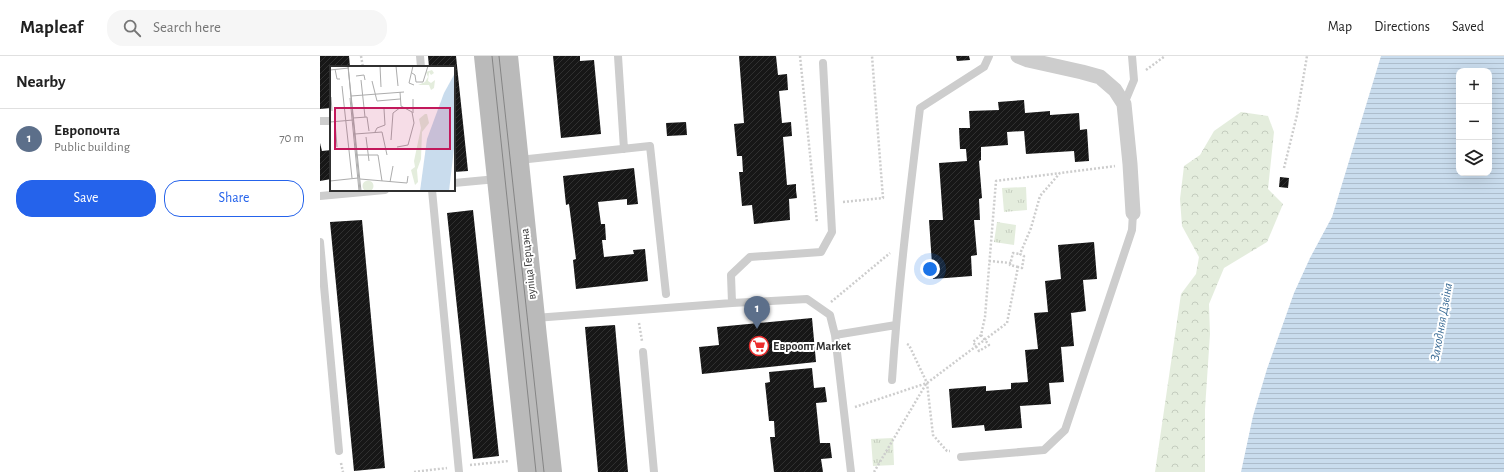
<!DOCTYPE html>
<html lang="en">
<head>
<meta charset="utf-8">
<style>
	:root { --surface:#fff; --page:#f6f6f6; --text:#222; --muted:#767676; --line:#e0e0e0; --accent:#2563eb }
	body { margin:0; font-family:"Alegreya Sans",sans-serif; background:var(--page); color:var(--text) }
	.controls { position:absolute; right:12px; top:12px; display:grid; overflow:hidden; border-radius:8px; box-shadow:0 4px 16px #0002 }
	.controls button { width:36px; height:36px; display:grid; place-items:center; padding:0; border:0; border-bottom:1px solid var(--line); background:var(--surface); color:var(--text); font:20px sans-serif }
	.you { position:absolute; left:610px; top:213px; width:14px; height:14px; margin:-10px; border:3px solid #fff; border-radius:50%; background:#1a73e8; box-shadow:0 0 0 6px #1a73e833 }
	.badge { display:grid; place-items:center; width:26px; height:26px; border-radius:50%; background:var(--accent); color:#fff; font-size:13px; font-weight:700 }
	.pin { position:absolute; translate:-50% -33px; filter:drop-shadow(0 1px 2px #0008) }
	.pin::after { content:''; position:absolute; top:21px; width:14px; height:12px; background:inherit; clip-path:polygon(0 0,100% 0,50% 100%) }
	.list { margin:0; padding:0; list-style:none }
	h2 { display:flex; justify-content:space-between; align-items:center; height:52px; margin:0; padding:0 16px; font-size:17px }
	h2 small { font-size:13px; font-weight:400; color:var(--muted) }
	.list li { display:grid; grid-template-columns:26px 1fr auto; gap:12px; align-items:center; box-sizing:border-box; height:60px; padding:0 16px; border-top:1px solid var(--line) }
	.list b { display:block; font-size:15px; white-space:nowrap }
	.list p { margin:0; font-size:13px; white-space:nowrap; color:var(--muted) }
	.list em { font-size:13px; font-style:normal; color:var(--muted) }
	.actions { display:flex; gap:8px; padding:12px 16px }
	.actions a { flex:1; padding:9px 0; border:1px solid var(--accent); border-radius:16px; text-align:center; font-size:14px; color:var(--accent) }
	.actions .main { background:var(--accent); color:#fff }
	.icon { flex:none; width:22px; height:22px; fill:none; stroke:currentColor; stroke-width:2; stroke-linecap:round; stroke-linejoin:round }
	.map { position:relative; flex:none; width:1184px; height:416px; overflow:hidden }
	header { display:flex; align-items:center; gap:24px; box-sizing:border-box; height:56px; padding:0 20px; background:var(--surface); border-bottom:1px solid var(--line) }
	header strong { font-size:19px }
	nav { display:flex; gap:22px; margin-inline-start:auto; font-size:14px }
	.search { width:280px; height:36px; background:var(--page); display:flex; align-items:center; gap:10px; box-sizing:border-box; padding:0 14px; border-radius:16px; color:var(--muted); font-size:15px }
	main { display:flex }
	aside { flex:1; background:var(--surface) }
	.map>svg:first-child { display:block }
	.forest { fill:url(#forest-crowns) }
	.park { fill:url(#park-tufts) }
	.water { fill:url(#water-rules); fill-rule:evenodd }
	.building { fill:url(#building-hatch) }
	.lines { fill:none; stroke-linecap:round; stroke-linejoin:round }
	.path { stroke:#cdcdcd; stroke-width:2.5; stroke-dasharray:2 2; stroke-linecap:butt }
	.service { stroke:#cdcdcd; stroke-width:8 }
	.minor { stroke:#cdcdcd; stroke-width:15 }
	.secondary { stroke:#bababa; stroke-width:22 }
	.tram { stroke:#858585; stroke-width:1 }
	.labels { text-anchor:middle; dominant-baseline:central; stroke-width:4; stroke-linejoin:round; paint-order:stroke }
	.street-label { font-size:12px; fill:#303030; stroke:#fff }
	.poi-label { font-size:12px; font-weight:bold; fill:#303030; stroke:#fff; text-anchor:start }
	.water-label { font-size:13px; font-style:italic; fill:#3a6b95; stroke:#fff }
	.inset-road { fill:none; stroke:#acacac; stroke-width:1 }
	.view { fill:#c2185b; fill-opacity:0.15; stroke:#c2185b; stroke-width:2 }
	.inset-edge { fill:none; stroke:#303030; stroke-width:2 }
</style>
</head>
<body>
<header>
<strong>Mapleaf</strong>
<div class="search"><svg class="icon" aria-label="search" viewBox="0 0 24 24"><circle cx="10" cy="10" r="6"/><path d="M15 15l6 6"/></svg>Search here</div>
<nav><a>Map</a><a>Directions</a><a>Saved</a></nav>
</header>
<main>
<aside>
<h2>Nearby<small></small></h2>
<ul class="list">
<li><span class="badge" style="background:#5c6f8a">1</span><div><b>Европочта</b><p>Public building</p></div><em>70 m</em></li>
</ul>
<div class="actions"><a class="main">Save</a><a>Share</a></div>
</aside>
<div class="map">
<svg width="1184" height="416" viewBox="0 0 1184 416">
	<defs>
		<pattern id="forest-crowns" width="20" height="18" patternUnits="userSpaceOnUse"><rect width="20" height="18" fill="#e4eddd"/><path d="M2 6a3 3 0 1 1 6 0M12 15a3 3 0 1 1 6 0" fill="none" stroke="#c4ccbe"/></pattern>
		<pattern id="park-tufts" width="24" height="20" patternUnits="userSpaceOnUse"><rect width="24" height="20" fill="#e4eddd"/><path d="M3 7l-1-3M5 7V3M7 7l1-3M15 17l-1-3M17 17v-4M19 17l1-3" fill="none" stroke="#c4ccbe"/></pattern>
		<pattern id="water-rules" width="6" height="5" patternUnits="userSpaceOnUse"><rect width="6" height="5" fill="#c9dced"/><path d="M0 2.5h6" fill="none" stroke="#adbdcc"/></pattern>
		<pattern id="building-hatch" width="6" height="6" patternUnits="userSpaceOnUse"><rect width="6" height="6" fill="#171717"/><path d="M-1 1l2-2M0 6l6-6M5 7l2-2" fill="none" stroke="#303030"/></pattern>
	</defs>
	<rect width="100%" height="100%" fill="#fff"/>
	<path class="forest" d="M921,56L948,60L954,76L948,133L963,148L947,186L904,212L889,248L890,278L885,353V416H835L861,238L876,218L879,201L862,170L860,143L864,110L880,99L894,75Z"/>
	<path class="park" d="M706,131L707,154L684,156L682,132Z
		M677,166L696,169L694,189L674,186Z
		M573,382L574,409L553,410L551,383Z"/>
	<path class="water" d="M1061,0H1184V416H921L933,360L947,313L974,237L990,202L1012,161ZM1139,15H1169V117H1139Z"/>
	<path class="building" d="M0,0H29L30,11H11V52L0,53Z
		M108,0H136L148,115L134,116V11H109Z
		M233,0H260V5L274,4L281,78L241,82Z
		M419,0H456L458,19L467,18L468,34L459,35L462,67L471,66L472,80L463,81L467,129L476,128V134L477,142L469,143L470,164L434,168L432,149L422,150L419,116H423L422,100H417L414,68L424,67Z
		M636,0H649L650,4L637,5Z
		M704,44L705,57L730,55V59L759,57L760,74L767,73L769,105L755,106L754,95L706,98L704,75L687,76L688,89L661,91V104L659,105L662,142L659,143L660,164H654L657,199L651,200L652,220L613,223L609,164H623L619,107L647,105L646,93H640L639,72H650L649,55L679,54L678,46Z
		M366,66L367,79L347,80L346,67Z
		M0,87L2,95L11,94V123L0,125Z
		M314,112L318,148L307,149V143L278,146L281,168H285L286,184H282L284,201L314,198L313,194L325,193L328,225L256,233L253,204L256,203L249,148L246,149L243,120Z
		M960,121L969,122L968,132L959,131Z
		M153,154L179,400L153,403L127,157Z
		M42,164L65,412L34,415L10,166Z
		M774,186L777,223L763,224L766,255L751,257L754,290L741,291L744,326L729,327L731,348L700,350L702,372L665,375L664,369L632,372L629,333L666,330V335L691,333V327L708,326L705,294L718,293L714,257L728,256L725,225L741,223L738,189Z
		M492,262L496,306L382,318L379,291L399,289L397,271Z
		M295,269L308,416H278L265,271Z
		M492,312L494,332L505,331L507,346L496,347L500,387H510L512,402L501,403L503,416H454L450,381H455L454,365H449L445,327L450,326L449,316Z"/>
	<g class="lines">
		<path class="path" d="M41,0L43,11
			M480,0L497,167
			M826,14L845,0
			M964,112L977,59L987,0
			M523,146L563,142L552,0
			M669,205L691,207
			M698,211L690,209L693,197L700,198
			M511,246L570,197
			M319,267L322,285
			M661,279L669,289L659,295L653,286L661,279L665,261L676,125L740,117
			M587,288L589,289L607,327L613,379L627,395H630
			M535,351L607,327L687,267L698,211L702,212L704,200L700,198L711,172L720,140L740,117L795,110
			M21,407L23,416
			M150,409L189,405
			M94,416L127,412
			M554,416L606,328"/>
		<path class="service" d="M100,0L101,11
			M298,0L304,93
			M804,48L814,24L812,0
			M0,65H11
			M199,104L330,90L346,238
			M134,127L177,123
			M112,134L139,416
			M0,140L65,134
			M0,186L19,395
			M412,247L411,219L430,201L501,196L512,176L503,7
			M215,262L412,247L487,243L510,259L515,279L531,416
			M515,279L576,269
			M323,296L334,416
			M572,324C578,233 589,143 600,52L664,11L669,0
			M641,401L724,394L745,374L812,174L813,157"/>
		<path class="minor" d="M698,0L708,4L762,16L780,21L795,34L804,48L810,108L813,157"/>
		<path class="secondary" d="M165,0L209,416
			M187,0L216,281L231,416"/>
		<path class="tram" d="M172,0L216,416
			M179,0L224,416"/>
	</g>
	<defs>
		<symbol id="supermarket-ring" viewBox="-11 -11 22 22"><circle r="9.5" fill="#fff" stroke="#eb2d2d" stroke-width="1.5"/><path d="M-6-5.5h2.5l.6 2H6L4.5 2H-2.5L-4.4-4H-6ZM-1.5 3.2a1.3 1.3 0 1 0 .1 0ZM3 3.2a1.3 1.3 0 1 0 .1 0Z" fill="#eb2d2d"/></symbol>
	</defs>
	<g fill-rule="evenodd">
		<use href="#supermarket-ring" x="428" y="279" width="22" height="22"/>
	</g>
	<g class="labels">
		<g class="street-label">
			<text transform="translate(208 208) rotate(-96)">вуліца Герцэна</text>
		</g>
		<g class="poi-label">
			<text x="453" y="290">Евроопт Market</text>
		</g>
		<g class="water-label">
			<text transform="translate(1122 266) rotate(-80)">Заходняя Дзвіна</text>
		</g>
	</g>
	<g transform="translate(10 10)">
		<rect width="125" height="125" fill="#fff"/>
		<path d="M102,4L104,7L101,9L99,6L98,15L101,17L105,14L104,22L101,24L99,19H88L95,16L98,11L96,6ZM95,48H97L99,57L92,66L91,93L87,104L88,116L85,119L81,104L85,101L84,95L91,62L89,53Z" fill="#e4eddd"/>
		<path d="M32.5 120a5.5 5.5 0 1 1 11 0a5.5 5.5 0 1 1-11 0Z" fill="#e4eddd"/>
		<path d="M125,7V74L119,125H90L97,73L114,27Z" fill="#c9dced"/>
		<path class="inset-road" d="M18,0L31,125M18,0L30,125M50,0L51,21M66,0L68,20M83,0L79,17L84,19M5,3L7,13H10M0,4L19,2M82,7L85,9L86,16H93L98,0M26,10L34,9L35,14M31,14L35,51M42,15L47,35L70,33M12,20L22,112M21,30L74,26M1,31L2,45M20,32L29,125M83,33V47M23,52L37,51L39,65M0,56L23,54M5,56L7,81M45,66L47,62L55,59L54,43M25,68L52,66L57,89M36,71L39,95M61,74L63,47L71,41M67,81L78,79L84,57L82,46L71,40L70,26M27,89H48L52,115M30,113L77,117L78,110M0,115L28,112M60,116L63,100"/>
		<path class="view" d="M5,42H120V83H5Z"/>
		<rect width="125" height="125" class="inset-edge"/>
	</g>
</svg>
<div class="controls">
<button>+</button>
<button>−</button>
<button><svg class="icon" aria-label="layers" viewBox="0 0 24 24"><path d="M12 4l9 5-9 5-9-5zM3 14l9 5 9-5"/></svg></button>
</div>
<div class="you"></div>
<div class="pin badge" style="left:437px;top:273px;background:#5c6f8a">1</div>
</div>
</main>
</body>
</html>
